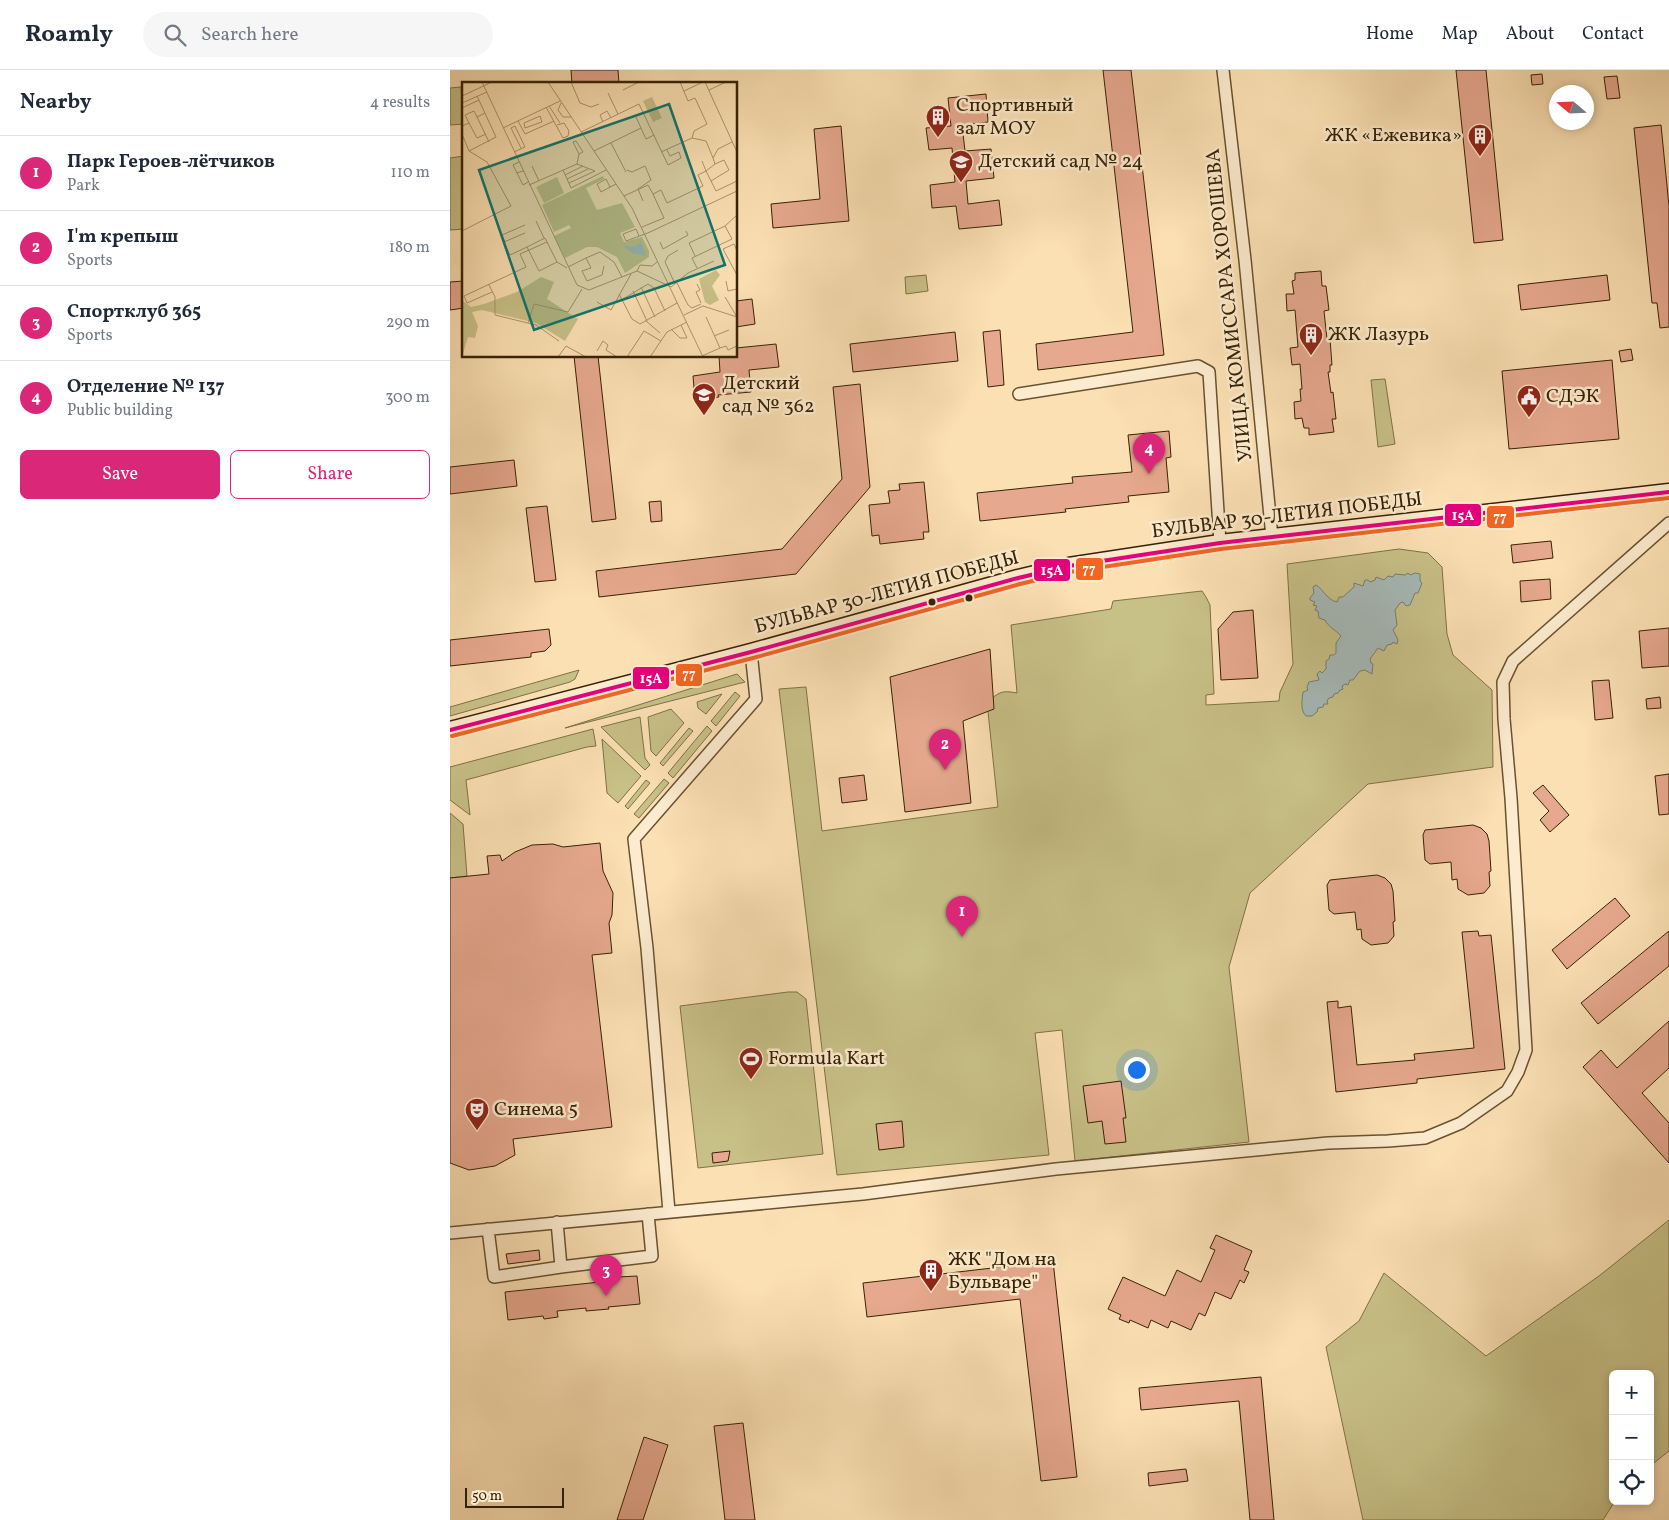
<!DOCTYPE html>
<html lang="en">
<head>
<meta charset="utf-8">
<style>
	:root { --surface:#fff; --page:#f6f6f7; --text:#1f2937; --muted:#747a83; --line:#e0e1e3; --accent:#db2777 }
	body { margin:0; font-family:Vollkorn,serif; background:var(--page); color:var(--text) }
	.controls { position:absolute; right:15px; bottom:15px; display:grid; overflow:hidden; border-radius:8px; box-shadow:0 2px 8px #0003 }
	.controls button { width:45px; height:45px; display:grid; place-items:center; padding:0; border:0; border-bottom:1px solid var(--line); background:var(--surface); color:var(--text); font:25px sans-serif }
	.compass { position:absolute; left:1099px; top:15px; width:45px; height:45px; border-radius:50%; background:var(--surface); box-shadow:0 2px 8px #0003; rotate:289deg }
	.scale { position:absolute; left:15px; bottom:12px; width:99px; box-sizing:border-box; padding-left:5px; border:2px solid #382204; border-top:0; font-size:14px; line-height:18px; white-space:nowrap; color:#382204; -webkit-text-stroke:4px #fcebce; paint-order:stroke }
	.you { position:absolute; left:686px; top:999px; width:18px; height:18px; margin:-12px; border:4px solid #fff; border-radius:50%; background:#1a73e8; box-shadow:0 0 0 8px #1a73e833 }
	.badge { display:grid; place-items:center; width:32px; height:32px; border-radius:50%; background:var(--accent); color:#fff; font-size:16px; font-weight:700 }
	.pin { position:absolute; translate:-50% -41px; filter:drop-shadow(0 1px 2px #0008) }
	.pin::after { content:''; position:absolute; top:26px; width:18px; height:15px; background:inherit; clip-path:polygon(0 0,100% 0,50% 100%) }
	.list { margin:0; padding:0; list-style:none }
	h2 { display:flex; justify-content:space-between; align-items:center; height:65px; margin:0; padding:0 20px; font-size:21px }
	h2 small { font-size:16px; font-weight:400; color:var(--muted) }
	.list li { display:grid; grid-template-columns:32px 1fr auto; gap:15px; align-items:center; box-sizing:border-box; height:75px; padding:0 20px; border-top:1px solid var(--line) }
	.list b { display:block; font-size:19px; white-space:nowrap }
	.list p { margin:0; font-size:16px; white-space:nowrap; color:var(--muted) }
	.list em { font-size:16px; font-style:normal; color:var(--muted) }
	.actions { display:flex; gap:10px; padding:15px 20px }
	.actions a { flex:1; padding:11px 0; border:1px solid var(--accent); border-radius:8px; text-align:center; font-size:18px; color:var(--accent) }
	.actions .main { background:var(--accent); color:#fff }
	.icon { flex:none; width:28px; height:28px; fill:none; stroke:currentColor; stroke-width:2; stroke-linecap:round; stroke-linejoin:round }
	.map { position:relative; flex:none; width:1219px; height:1450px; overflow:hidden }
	header { display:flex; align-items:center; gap:30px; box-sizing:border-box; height:70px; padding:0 25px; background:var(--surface); border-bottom:1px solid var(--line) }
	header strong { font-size:24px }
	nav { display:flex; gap:28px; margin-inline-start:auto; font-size:18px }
	.search { width:350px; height:45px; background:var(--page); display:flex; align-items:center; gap:12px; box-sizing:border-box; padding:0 18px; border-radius:28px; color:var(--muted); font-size:19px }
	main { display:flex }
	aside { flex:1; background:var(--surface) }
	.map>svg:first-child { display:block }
	.green { fill:#c7c087; stroke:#807146 }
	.water { fill:#a5bab9; stroke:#797d71 }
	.building { fill:#e6a88e; stroke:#382204 }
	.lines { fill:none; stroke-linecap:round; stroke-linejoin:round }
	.minor-casing { stroke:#695230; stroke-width:14 }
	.secondary-casing { stroke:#382204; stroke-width:19 }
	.minor { stroke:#fcebce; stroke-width:11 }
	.secondary { stroke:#fcebce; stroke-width:16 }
	.bus-1-casing { stroke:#fcebce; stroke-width:8 }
	.bus-2-casing { stroke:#fcebce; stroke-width:8 }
	.bus-1 { stroke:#e5007d; stroke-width:4 }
	.bus-2 { stroke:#f26522; stroke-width:4 }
	.bus-dot { fill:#382204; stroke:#fcebce; stroke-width:2 }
	.labels { text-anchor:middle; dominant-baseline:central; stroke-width:5; stroke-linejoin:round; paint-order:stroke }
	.poi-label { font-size:20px; fill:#382204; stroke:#fcebce; text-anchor:start }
	.street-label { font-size:20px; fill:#382204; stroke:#fcebce }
	.inset-road { fill:none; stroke:#ad946d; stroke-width:1 }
	.view { fill:#0f766e; fill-opacity:0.15; stroke:#0f766e; stroke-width:2.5 }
	.inset-edge { fill:none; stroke:#382204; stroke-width:2.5 }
	.line-badge { stroke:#fcebce; stroke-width:2 }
	.badge-label { font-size:14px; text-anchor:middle; font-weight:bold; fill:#fff }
</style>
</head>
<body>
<header>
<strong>Roamly</strong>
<div class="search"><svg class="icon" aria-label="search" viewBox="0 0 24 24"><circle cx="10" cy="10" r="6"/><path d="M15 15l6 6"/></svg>Search here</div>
<nav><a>Home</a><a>Map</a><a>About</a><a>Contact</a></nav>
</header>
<main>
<aside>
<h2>Nearby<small>4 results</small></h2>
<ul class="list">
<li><span class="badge">1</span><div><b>Парк Героев-лётчиков</b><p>Park</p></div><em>110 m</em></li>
<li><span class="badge">2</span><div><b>I'm крепыш</b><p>Sports</p></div><em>180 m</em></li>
<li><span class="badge">3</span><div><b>Спортклуб 365</b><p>Sports</p></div><em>290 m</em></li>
<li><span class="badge">4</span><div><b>Отделение № 137</b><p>Public building</p></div><em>300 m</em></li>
</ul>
<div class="actions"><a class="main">Save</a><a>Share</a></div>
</aside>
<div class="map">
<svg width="1219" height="1450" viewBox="0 0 1219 1450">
	<rect width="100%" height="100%" fill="#fbe0b3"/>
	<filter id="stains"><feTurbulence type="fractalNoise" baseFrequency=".004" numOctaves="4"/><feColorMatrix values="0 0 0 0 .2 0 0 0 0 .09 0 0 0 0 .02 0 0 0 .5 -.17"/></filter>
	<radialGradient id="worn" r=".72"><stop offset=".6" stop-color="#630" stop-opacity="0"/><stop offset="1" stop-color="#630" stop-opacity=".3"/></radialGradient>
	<path class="green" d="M11,17L14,54L0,55V18Z
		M14,86V159L0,160V88Z
		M476,205L478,221L456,224L455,207Z
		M935,309L945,374L928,377L921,310Z
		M949,479L978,483L992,497L997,564L1003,585L1042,620L1043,697L918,714L800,823L779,897L799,1072L625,1091L612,960L585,963L599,1085L387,1105L329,619L356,617L372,761L548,737L537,632C550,622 551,620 567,623L561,555L661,539L663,531L752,521L756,527L760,535L764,624L756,625V635L829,631L830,622L843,594L837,494Z
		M129,600L125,609L120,612L0,646V637Z
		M287,604L295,612L115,658Z
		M285,622L290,626L266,656L261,651Z
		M272,624L256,644L248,638L247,632Z
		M221,639L234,653L206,686L201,681L198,647Z
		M190,647L195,688L200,695L195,700L151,657Z
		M257,656L262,661L223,708L218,703Z
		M239,658L243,661L213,696L210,693Z
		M143,659L146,676L137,677L16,710L20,745L0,730V697Z
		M152,669L191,706L168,733L157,723Z
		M214,709L219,713L189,748L184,744Z
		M196,710L200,713L178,739L175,736Z
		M0,743L13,754L17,806L0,808Z
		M338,922H347L356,929L373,1084L248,1098L230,936Z
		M1219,1150V1381L1200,1396V1304H1163V1431H1165L1153,1450H913L876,1277L909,1251L934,1203L1036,1286L1149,1206Z"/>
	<path class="water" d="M958,503L960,505L965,503L970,504V511L972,513L968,523H965L960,535L956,536L953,532L950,533L945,540L947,555L943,560L948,570L947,574L943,572L942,574L937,575L934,581L928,578L920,589L921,593L923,594L922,604L915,600L910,601L903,610H900L898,615L895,614L892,616L893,619L890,620L888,623L884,624L883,627L879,628L877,631L878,634H874L873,637L868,638L867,642L862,646H856C850,640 852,630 853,622L858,620L857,617L859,612L869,610L867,604L870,601L872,603L876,599V591L879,589L880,585H884L886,583V573L891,566C886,560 878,557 875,550L869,548L868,541L865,540L867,536L863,535L865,532L860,530V528L864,523L863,517L866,515C874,520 877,530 887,532L889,527H893L904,517V513L913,516L915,510H918L920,512L925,510L926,507L934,510L938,506L943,507L945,504L955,505Z"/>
	<path class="building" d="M121,0H168L169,14H122Z
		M653,0H681L714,285L588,300L586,274L683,262Z
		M1006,0H1036L1053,170L1024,173Z
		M1092,4L1093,14L1082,15L1081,5Z
		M1167,6L1170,28L1157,29L1154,7Z
		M536,24L538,52L512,55L515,81L541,79L544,108L516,111L518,134L549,130L552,155L509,159L506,136L482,138L480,115L505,112L502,78L479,80L476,58L501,56L498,28Z
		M1211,55L1219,136V257L1210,258L1207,233H1202L1184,58Z
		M391,56L399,151L323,158L321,134L370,129L364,59Z
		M871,201L872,216H876L879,240L874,241L877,269H880L882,295H880V302H878L881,323L883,322L886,349H882L884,362L859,365V358H854L852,348L845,349L844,332L851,331L850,319H852L850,294L842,295L840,278L848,277L845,240L837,241L836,224H844L842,211L845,210V203Z
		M1157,205L1160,230L1071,240L1068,215Z
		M14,211V238L0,240V212Z
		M302,229L305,254L286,257V231Z
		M550,260L554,315L538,317L533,262Z
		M505,262L508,291L403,302L400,274Z
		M326,274L329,297L299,300L301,322L268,325L269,327L245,330L243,306L270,302L269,286H286V278Z
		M1181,279L1183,290L1171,292L1169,281Z
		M124,286H148L166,449L142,452Z
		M1162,290L1169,369L1059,379L1052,301Z
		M410,314L420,417L346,504L149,527L146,501L332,479L392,409L383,317Z
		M719,361L721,387L716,388L719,422L678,426L679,432L615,439L616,442L530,451L527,423L623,413L622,407L682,402L678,365Z
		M64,390L67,416L0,424V397Z
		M474,412L479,462H473L474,469L430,474L429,465L422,466L419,435L440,433L438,421L450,420L449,414Z
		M211,431L212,451L201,452L199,432Z
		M97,436L106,510L85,512L76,438Z
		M1101,471L1103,488L1063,493L1061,475Z
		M1100,509L1101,529L1071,532L1070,511Z
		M803,540L808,608L771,610L768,559L783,542Z
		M1219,558V596L1192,598L1189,561Z
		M99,559L101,575L95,581L81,583V587L0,596V570Z
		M540,579L544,639L513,651L521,733L455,742L440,607Z
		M1159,610L1163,648L1145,650L1142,611Z
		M1210,627L1211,638L1197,639L1196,629Z
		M1219,704V744L1209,745L1205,706Z
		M414,705L417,730L392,733L389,708Z
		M1093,715L1119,745L1100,762L1090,750L1099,741L1083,723Z
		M1023,755L1031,758L1037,764L1039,771L1041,801L1039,802L1040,816L1034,823L1018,825L1008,819L1007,809L1002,810L1001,792L980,794L975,790L973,765L975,760Z
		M150,773L153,801L163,823L162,845L159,853L162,883L142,885L162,1057L63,1069L65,1085L45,1096L19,1100L0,1093V808L39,804L37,786L50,785L52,791L65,782L82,775L103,774L113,777Z
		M927,805L935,808L941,814L943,821L945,851L943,852L944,866L938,873L921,875L912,869L911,859L907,860L905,842L884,844L879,840L877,815L880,810Z
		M1165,828L1180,846L1117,899L1102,880Z
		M1028,861L1029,866L1041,865L1055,999L967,1009V1013L886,1022L877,932L888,931V938L901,936L907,995L965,990L964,984L1024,978L1012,862Z
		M1219,861V896L1148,954L1131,933Z
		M1219,951V998L1192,1023L1219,1053V1093L1133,997L1151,980L1167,998Z
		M671,1011L676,1048H673L676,1072L655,1074L652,1051L638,1053L633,1016Z
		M452,1051L454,1077L429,1080L426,1054Z
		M280,1081L278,1091L263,1093L262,1083Z
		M766,1165L802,1181L794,1200L799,1202L794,1213L790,1210L781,1229L765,1222L755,1246L749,1243L741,1260L721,1251L718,1258L701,1250L698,1258L680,1250L679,1253L669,1249L671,1245L658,1239L673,1207L715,1226L727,1200L751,1212L765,1180L760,1178Z
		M89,1180L90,1190L58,1194L56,1184Z
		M603,1191L627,1407L591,1411L570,1229L417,1247L413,1213Z
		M187,1206L190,1234L158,1237L159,1239L136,1241V1238L107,1241L108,1247L94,1249L93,1246L58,1250L55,1222L169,1210L168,1207Z
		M811,1307L824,1450H800L789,1331L691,1340L689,1318Z
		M293,1353L305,1450H275L264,1356Z
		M194,1367L218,1375L193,1450H167Z
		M736,1399L738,1411L699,1416L698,1403Z"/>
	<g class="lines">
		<defs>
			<path id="minor" d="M773,0L795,190L822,467
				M569,324L748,296L759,302L770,473
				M219,1142L197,878L184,769L306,629L301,582
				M107,1152L111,1197L202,1186L198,1144
				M38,1159L44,1207L111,1197
				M0,1163L413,1124L606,1099L878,1073L938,1071L975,1068L1011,1053L1057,1021L1068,1002L1076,980L1061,728L1054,649L1053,612L1063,591L1219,453"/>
			<path id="secondary" d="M0,660L301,582L568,508L619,496L770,473L1219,422"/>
		</defs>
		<use href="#minor" class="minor-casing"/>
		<use href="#secondary" class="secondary-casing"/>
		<use href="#minor" class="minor"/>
		<use href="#secondary" class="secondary"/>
		<defs>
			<path id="bus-1" d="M0,660L301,582L568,508L619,496L770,473L1219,422"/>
			<path id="bus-2" d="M2,666L303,588L570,514L620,502L771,479L1219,428"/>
		</defs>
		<use href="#bus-1" class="bus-1-casing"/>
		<use href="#bus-2" class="bus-2-casing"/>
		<use href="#bus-1" class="bus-1"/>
		<use href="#bus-2" class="bus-2"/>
	</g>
	<defs>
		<symbol id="building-pin" viewBox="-11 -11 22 30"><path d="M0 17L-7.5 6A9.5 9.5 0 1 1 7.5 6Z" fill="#8f2418" stroke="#fcebce"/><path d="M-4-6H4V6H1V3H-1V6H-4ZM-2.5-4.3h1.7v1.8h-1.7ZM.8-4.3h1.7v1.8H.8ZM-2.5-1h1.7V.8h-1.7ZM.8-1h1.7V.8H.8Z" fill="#fff"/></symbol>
		<symbol id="school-pin" viewBox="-11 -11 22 30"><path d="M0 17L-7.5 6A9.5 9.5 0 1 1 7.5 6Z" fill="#8f2418" stroke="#fcebce"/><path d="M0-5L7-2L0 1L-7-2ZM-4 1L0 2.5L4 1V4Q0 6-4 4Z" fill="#fff"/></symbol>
		<symbol id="civic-pin" viewBox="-11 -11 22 30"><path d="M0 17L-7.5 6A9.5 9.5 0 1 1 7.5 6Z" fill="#8f2418" stroke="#fcebce"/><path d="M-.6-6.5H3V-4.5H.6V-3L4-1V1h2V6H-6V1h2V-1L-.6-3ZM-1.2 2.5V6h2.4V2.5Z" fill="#fff"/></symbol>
		<symbol id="stadium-pin" viewBox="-11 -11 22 30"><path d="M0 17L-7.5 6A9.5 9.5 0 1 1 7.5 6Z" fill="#8f2418" stroke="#fcebce"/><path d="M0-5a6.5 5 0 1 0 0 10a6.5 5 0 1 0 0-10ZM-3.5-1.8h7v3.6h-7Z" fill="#fff"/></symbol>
		<symbol id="theatre-pin" viewBox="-11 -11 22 30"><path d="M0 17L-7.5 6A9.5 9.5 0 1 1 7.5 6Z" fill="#8f2418" stroke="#fcebce"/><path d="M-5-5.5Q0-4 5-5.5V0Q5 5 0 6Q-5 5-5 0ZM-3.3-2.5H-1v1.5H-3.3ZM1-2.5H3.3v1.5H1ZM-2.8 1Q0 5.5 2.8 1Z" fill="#fff"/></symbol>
	</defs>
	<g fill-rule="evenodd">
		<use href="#building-pin" x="474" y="33" width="28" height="38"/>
		<use href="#building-pin" x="1016" y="52" width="28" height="38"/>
		<use href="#school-pin" x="497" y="78" width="28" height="38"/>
		<use href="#building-pin" x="847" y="251" width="28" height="38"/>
		<use href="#school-pin" x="240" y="311" width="28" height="38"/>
		<use href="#civic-pin" x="1065" y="313" width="28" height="38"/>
		<use href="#stadium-pin" x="287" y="975" width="28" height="38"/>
		<use href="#theatre-pin" x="13" y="1026" width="28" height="38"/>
		<use href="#building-pin" x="467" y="1187" width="28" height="38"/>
	</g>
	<g class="bus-dot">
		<circle cx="519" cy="528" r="4.5"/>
		<circle cx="482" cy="532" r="4.5"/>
	</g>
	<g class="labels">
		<g class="poi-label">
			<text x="506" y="36">Спортивный<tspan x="506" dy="23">зал МОУ</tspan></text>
			<text x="1012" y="66" text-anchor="end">ЖК «Ежевика»</text>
			<text x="528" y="92">Детский сад № 24</text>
			<text x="878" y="265">ЖК Лазурь</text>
			<text x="272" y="314">Детский<tspan x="272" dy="23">сад № 362</tspan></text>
			<text x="1096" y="327">СДЭК</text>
			<text x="318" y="989">Formula Kart</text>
			<text x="44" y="1040">Синема 5</text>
			<text x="498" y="1190">ЖК "Дом на<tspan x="498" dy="23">Бульваре"</tspan></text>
		</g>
		<g class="street-label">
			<text transform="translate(780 235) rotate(-96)">УЛИЦА КОМИССАРА ХОРОШЕВА</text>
			<text transform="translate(837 446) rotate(-7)">БУЛЬВАР 30-ЛЕТИЯ ПОБЕДЫ</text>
			<text transform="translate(437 523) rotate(-15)">БУЛЬВАР 30-ЛЕТИЯ ПОБЕДЫ</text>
		</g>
	</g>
	<g transform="translate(12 12)">
		<rect width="275" height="275" fill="#fbe0b3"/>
		<path d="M190,15L200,36L191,40L181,19ZM141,94L142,97L124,106L135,128L160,121L173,145L158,151L162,160L180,155L187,169V175L163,191L155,175L135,165H125L103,176L92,154L109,146L107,143L92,150L80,123ZM95,95L102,111L82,121L74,105ZM254,188L258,193L250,204L257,218L248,223L243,220L237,197ZM79,195L92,200L85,217L116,237L103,259L74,241L20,228L10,230L16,244L13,256L6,255L0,275V218L9,225L22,222L55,210Z" fill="#c7c087"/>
		<path d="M179,160L184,174L170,171L161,164L173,165Z" fill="#a5bab9"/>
		<path class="inset-road" d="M20,0L115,203L127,208L175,189L178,183L190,184L195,180M86,0L170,126L241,275M109,0L118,21L129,25L137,22M243,0L275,70M161,8L177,0M247,8L264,0M222,9L241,0M146,11L156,32M0,14L30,0M0,21L25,10M99,21L96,28L101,35H109M87,24L98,41M84,25L101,56L106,54L107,49L102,41L95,43M0,26L17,18M23,31L15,35L27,60M78,34L80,40L63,46L62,41ZM174,35L184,57L192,53M56,39L63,52L92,39M141,40L138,33L145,29L149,36M7,41L15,56L24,52M0,44L7,41L3,33L12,29L15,35M41,46L98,19M49,46L53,44L63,65L52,70M49,46L59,66M119,50L177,22L206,83L219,76L217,70L208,74L205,68M0,52L7,69L25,80L49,124L0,149M230,56L244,59L251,76M114,59L121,70L117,72L111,60ZM270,60L256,67L251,76L253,82L244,89L254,109L275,99M149,61L164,90M7,69L34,55L15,14M132,69L179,46M199,70L230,56L232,49L245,42L233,16L226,19L218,0M115,82L133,89M70,84L77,99M101,88L109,106L144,88M165,88L170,90L183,84L189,98L176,107L181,119M61,89L55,91L61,103L66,100M55,91L51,83L57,80M103,93L121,84M105,97L126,87M249,99L267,88L262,78L253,82M107,101L133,89M67,103L115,82L117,72M148,105L144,97L135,102L139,110L150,104L154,102M162,114L186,103L191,112L199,108L205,121L241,104L236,93L244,89L240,79M74,139L82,156M180,145L202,136L191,112M63,151L42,160L48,173L65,165L77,189L95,180M177,154L174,147L161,152L164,159L183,152L188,150L275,109M43,160L40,153L63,143M198,160L201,167L226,153L224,149M65,165L83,156L95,180L105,186M275,169L272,162L261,167L275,193M233,174L227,161L263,144L275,133M142,184L140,193L125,199L120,189L129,186L124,176L138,170L152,180L160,195M106,185L124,176M235,186L230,176L270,157L263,144M175,189L209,205L226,191L252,179M264,199L266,209L275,207M215,201L226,223L230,226L239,222M213,202L203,180L206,174L216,168M235,202L238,208L234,210L239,221M27,203L33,215V233L74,243L97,259M179,205L193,235M171,209L185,239M30,210L5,221L2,214L64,185L58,172L85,160M157,212L170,237L178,242L215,221M263,215L275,235M161,217L186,202L192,206L203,229M135,220L149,228L169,192M222,233L241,224L275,235M184,239L198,251M66,241L72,222L106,230L120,207M209,247L218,256H225L219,243M252,254L267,248M258,266L264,264L266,268L275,264M135,269L141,259L146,263L144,268L155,275M240,274L258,266L244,235M96,275L104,264L124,275M165,275L182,249L199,259M188,275L205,250L225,240"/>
		<path class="view" d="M207,22L263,183L72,248L17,88Z"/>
		<rect width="275" height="275" class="inset-edge"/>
	</g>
	<g class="line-badge">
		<rect x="994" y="433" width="38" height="24" rx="5" fill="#e5007d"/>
		<rect x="1036" y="435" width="29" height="24" rx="5" fill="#f26522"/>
		<rect x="625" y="487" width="29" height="24" rx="5" fill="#f26522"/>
		<rect x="583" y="488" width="38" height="24" rx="5" fill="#e5007d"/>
		<rect x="225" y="593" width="28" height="24" rx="5" fill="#f26522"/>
		<rect x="182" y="596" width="38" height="24" rx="5" fill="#e5007d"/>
	</g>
	<g class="badge-label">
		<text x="1013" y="450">15А</text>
		<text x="1050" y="452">77</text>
		<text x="639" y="504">77</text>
		<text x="602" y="505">15А</text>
		<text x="239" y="609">77</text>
		<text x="201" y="613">15А</text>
	</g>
	<rect width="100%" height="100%" filter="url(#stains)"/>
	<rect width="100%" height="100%" fill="url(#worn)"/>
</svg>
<div class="controls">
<button>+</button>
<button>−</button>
<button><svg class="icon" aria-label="locate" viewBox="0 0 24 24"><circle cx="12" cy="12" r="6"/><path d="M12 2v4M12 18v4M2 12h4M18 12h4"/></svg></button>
</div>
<svg class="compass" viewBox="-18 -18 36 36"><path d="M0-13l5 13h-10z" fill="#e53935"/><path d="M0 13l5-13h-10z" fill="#747a83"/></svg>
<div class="scale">50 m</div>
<div class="you"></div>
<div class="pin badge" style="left:512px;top:867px">1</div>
<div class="pin badge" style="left:495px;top:700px">2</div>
<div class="pin badge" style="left:156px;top:1226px">3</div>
<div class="pin badge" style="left:699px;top:404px">4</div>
</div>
</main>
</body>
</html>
